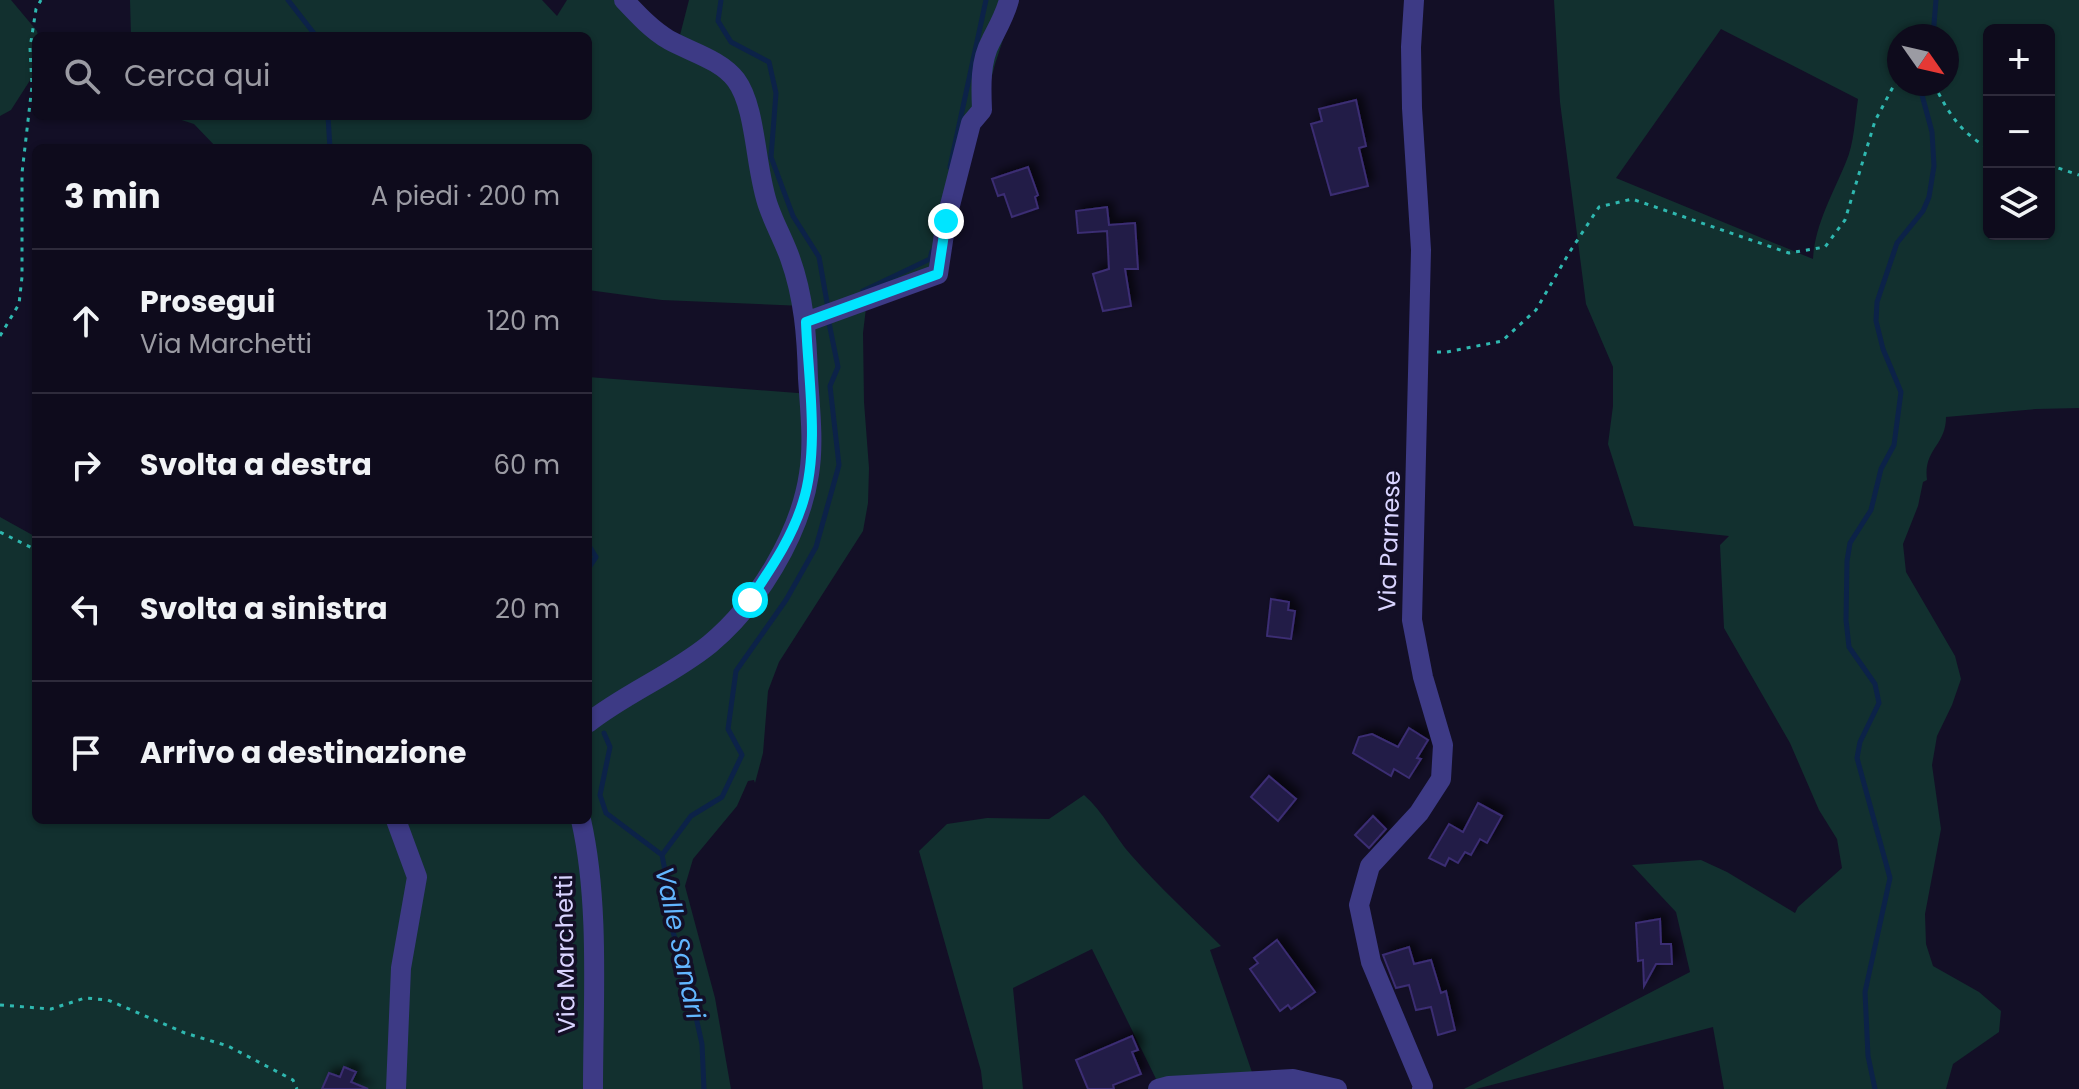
<!DOCTYPE html>
<html lang="it">
<head>
<meta charset="utf-8">
<style>
	:root { --surface:#0e0b1c; --page:#1c1929; --text:#f1f3f6; --muted:#9b9ba3; --line:#2e2b3b }
	body { margin:0; font-family:Poppins,sans-serif; background:var(--page); color:var(--text) }
	.controls { position:absolute; right:24px; top:24px; display:grid; overflow:hidden; border-radius:12px; box-shadow:0 2px 6px #0004 }
	.controls button { width:72px; height:72px; display:grid; place-items:center; padding:0; border:0; border-bottom:2px solid var(--line); background:var(--surface); color:var(--text); font:40px sans-serif }
	.compass { position:absolute; left:1887px; top:24px; width:72px; height:72px; border-radius:50%; background:var(--surface); box-shadow:0 2px 6px #0004; rotate:124deg }
	.stop { position:absolute; width:24px; height:24px; margin:-18px; border:6px solid #00e5ff; border-radius:50%; background:#fff }
	.stop.end { background:#00e5ff; border-color:#fff; box-shadow:0 2px 8px #0008 }
	.list { margin:0; padding:0; list-style:none }
	h2 { display:flex; justify-content:space-between; align-items:center; height:104px; margin:0; padding:0 32px; font-size:34px }
	h2 small { font-size:26px; font-weight:400; color:var(--muted) }
	.list li { display:grid; grid-template-columns:52px 1fr auto; gap:24px; align-items:center; box-sizing:border-box; height:144px; padding:0 32px; border-top:2px solid var(--line) }
	.list b { display:block; font-size:30px; white-space:nowrap }
	.list p { margin:0; font-size:26px; white-space:nowrap; color:var(--muted) }
	.list em { font-size:26px; font-style:normal; color:var(--muted) }
	.icon { flex:none; width:44px; height:44px; fill:none; stroke:currentColor; stroke-width:2; stroke-linecap:round; stroke-linejoin:round }
	.map { position:relative; flex:none; width:2079px; height:1089px; overflow:hidden }
	.search { position:absolute; background:var(--surface); box-shadow:0 2px 6px #0004; left:32px; top:32px; width:560px; height:88px; display:flex; align-items:center; gap:20px; box-sizing:border-box; padding:0 28px; border-radius:12px; color:var(--muted); font-size:30px }
	.panel { position:absolute; background:var(--surface); box-shadow:0 2px 6px #0004; left:32px; top:144px; width:560px; height:680px; border-radius:12px }
	.map>svg:first-child { display:block }
	.green { fill:#12302f; fill-rule:evenodd }
	.lines { fill:none; stroke-linecap:round; stroke-linejoin:round }
	.stream { stroke:#0c2248; stroke-width:5 }
	.building { fill:#241b47; stroke:#3b2d73; stroke-width:2; filter:url(#shadow) }
	.path { stroke:#2fb8b0; stroke-width:3; stroke-dasharray:4 6; stroke-linecap:butt }
	.minor { stroke:#3d3a85; stroke-width:20 }
	.route { stroke:#00e5ff; stroke-width:10 }
	.labels { text-anchor:middle; dominant-baseline:central; stroke-width:7; stroke-linejoin:round; paint-order:stroke }
	.street-label { font-size:24px; fill:#d9d4ff; stroke:#130f26 }
	.water-label { font-size:26px; font-style:italic; fill:#62b6ff; stroke:#130f26 }
</style>
</head>
<body>
<div class="map">
<svg width="2079" height="1089" viewBox="0 0 2079 1089">
	<defs>
		<filter id="shadow"><feDropShadow dx="5.5" dy="-5.5" stdDeviation="4" flood-color="#0009"/></filter>
	</defs>
	<rect width="100%" height="100%" fill="#130f26"/>
	<path class="green" d="M0,0H11L37,31L38,36L36,71L11,110L0,116Z
		M130,0H542L557,16L567,0H625L678,43L689,0H1016L995,64L941,273L866,308L863,333L864,402L869,468L868,503L863,531L779,662L768,691L763,753L755,783L754,780L748,781L737,806L693,859L685,886L715,998L731,1089H0V517L36,537V820H588V377L810,394L804,306L662,300L588,290V148H217L194,124L169,116H588V36H131Z
		M1554,0H2079V408L2036,409L1946,417C1946,446 1923,449 1927,480L1923,482L1918,506L1903,544L1906,572L1955,656L1961,679L1952,705L1937,736L1932,765L1941,829L1925,914L1926,944L1933,966L1979,992L2001,1011L1999,1032L1953,1064L1946,1089H1724L1713,1027L1476,1089H1464L1690,972L1676,912L1632,865L1701,860L1727,872L1795,913L1798,907L1842,868L1837,839L1819,810L1790,743L1724,628L1720,545L1729,536L1634,526L1608,444L1613,406V367L1586,304L1560,102ZM1721,29L1858,99C1855,119 1854,144 1846,162C1833,194 1815,224 1813,259L1616,178ZM1989,30H2049V234H1989ZM1899,36H1947V84H1899Z
		M1084,795C1104,812 1114,836 1131,855C1159,887 1191,916 1221,946L1210,950L1255,1081L1160,1087L1092,949L1013,988L1023,1089H983L981,1071L919,851L947,824L987,818L1049,819Z"/>
	<g class="lines">
		<path class="stream" d="M288,0L316,36
			M721,0L718,21L731,42L769,62L776,93L771,157L793,216L819,257L828,308
			M1933,36L1936,0
			M328,116L330,148
			M950,167L986,0
			M863,291L930,259L932,251
			M588,544L596,557L588,569
			M604,733L610,747L600,795L606,813L662,855L670,897L671,925L689,986L702,1044L704,1089
			M662,855L691,816L722,797L742,755L728,729L736,671L786,600L816,547L839,465L830,386L838,367L828,318
			M1875,1089L1868,1056L1865,992L1890,878L1857,758L1860,742L1879,703L1875,684L1849,647L1846,620L1847,561L1850,543L1871,510L1881,469L1894,445L1901,392L1883,349L1876,321L1877,302L1897,243L1923,211L1929,197L1934,166L1932,132L1922,95L1924,84"/>
	</g>
	<path class="building" d="M1356,100L1366,146L1359,148L1368,186L1331,195L1311,124L1322,121L1319,109Z
		M1028,167L1038,195L1035,197L1038,208L1012,217L1004,194L998,196L992,179Z
		M1107,207L1109,225L1135,223L1138,269H1125L1131,306L1103,311L1093,274L1109,269L1107,231L1078,233L1076,211Z
		M1271,599L1289,602L1288,610L1295,611L1291,639L1267,636Z
		M1409,728L1428,740L1417,758L1421,759L1409,778L1394,769L1391,776L1353,753L1359,737L1372,734L1398,747Z
		M1269,776L1296,799L1278,821L1251,797Z
		M1478,803L1502,816L1487,843L1480,839L1471,855L1465,852L1458,863L1449,858L1445,866L1429,858L1449,824L1463,832Z
		M1373,816L1386,829L1369,848L1355,835Z
		M1660,919L1661,944H1671L1672,964H1656L1644,986L1643,960L1638,961L1636,923Z
		M1277,940L1315,992L1291,1009L1288,1005L1280,1011L1250,969L1258,963L1254,958Z
		M1409,947L1414,964L1431,960L1441,993L1446,991L1455,1030L1438,1035L1431,1007L1416,1010L1409,985L1396,988L1383,955Z
		M1132,1036L1138,1050L1132,1052L1141,1074L1113,1085L1114,1089H1088L1076,1060Z
		M344,1067L356,1072L351,1082L368,1089H322L329,1073L340,1077Z"/>
	<g class="lines">
		<path class="path" d="M1934,84C1947,111 1961,134 1989,148
			M2049,165L2079,175
			M0,336L19,304L22,277V173L32,86L30,48L36,9L41,0
			M1437,352H1447L1502,341L1536,310L1569,253L1599,207L1632,199L1789,253L1825,247L1845,220L1875,121L1894,85L1899,83
			M0,532L36,550
			M0,1005L51,1009L85,998L108,1000L185,1033L228,1046L293,1080L297,1089"/>
		<path class="minor" d="M1414,0L1411,47L1412,108L1421,250L1412,620L1423,677L1443,745L1441,779L1419,813L1370,866L1359,905L1371,962L1423,1086L1422,1089
			M806,322L938,274L946,221L971,123L982,110C981,87 980,61 991,41C998,27 1005,15 1009,0
			M588,723C626,693 672,675 710,644C757,605 800,535 809,474C814,443 810,409 808,378C807,337 804,297 790,258C784,241 775,225 769,208C755,172 757,108 736,80C721,60 691,52 669,40C652,30 638,15 624,0
			M396,820L417,877L401,968L396,1089
			M581,820C600,903 593,1003 593,1089
			M1158,1089L1169,1086L1293,1079L1337,1089"/>
	</g>
	<g class="lines">
		<path class="route" d="M750,600C771,568 792,538 803,502C820,448 808,378 806,322L938,274L946,221"/>
	</g>
	<g class="labels">
		<g class="street-label">
			<text transform="translate(1389 541) rotate(-88)">Via Parnese</text>
			<text transform="translate(565 954) rotate(-91)">Via Marchetti</text>
		</g>
		<g class="water-label">
			<text transform="translate(680 943) rotate(78)">Valle Sandri</text>
		</g>
	</g>
</svg>
<div class="controls">
<button>+</button>
<button>−</button>
<button><svg class="icon" aria-label="layers" viewBox="0 0 24 24"><path d="M12 4l9 5-9 5-9-5zM3 14l9 5 9-5"/></svg></button>
</div>
<svg class="compass" viewBox="-18 -18 36 36"><path d="M0-13l5 13h-10z" fill="#e53935"/><path d="M0 13l5-13h-10z" fill="#9b9ba3"/></svg>
<div class="stop" style="left:750px;top:600px"></div>
<div class="stop end" style="left:946px;top:221px"></div>
<div class="search"><svg class="icon" aria-label="search" viewBox="0 0 24 24"><circle cx="10" cy="10" r="6"/><path d="M15 15l6 6"/></svg>Cerca qui</div>
<section class="panel">
<h2>3 min<small>A piedi · 200 m</small></h2>
<ul class="list">
<li><svg class="icon" aria-label="ahead" viewBox="0 0 24 24"><path d="M12 20V5M6 11l6-6 6 6"/></svg><div><b>Prosegui</b><p>Via Marchetti</p></div><em>120 m</em></li>
<li><svg class="icon" aria-label="right" viewBox="0 0 24 24"><path d="M7 20v-9h11M14 6l5 5-5 5"/></svg><div><b>Svolta a destra</b></div><em>60 m</em></li>
<li><svg class="icon" aria-label="left" viewBox="0 0 24 24"><path d="M17 20v-9H6M10 6l-5 5 5 5"/></svg><div><b>Svolta a sinistra</b></div><em>20 m</em></li>
<li><svg class="icon" aria-label="arrive" viewBox="0 0 24 24"><path d="M6 21V4h12l-3 4 3 4H6"/></svg><div><b>Arrivo a destinazione</b></div></li>
</ul>
</section>
</div>
</body>
</html>
